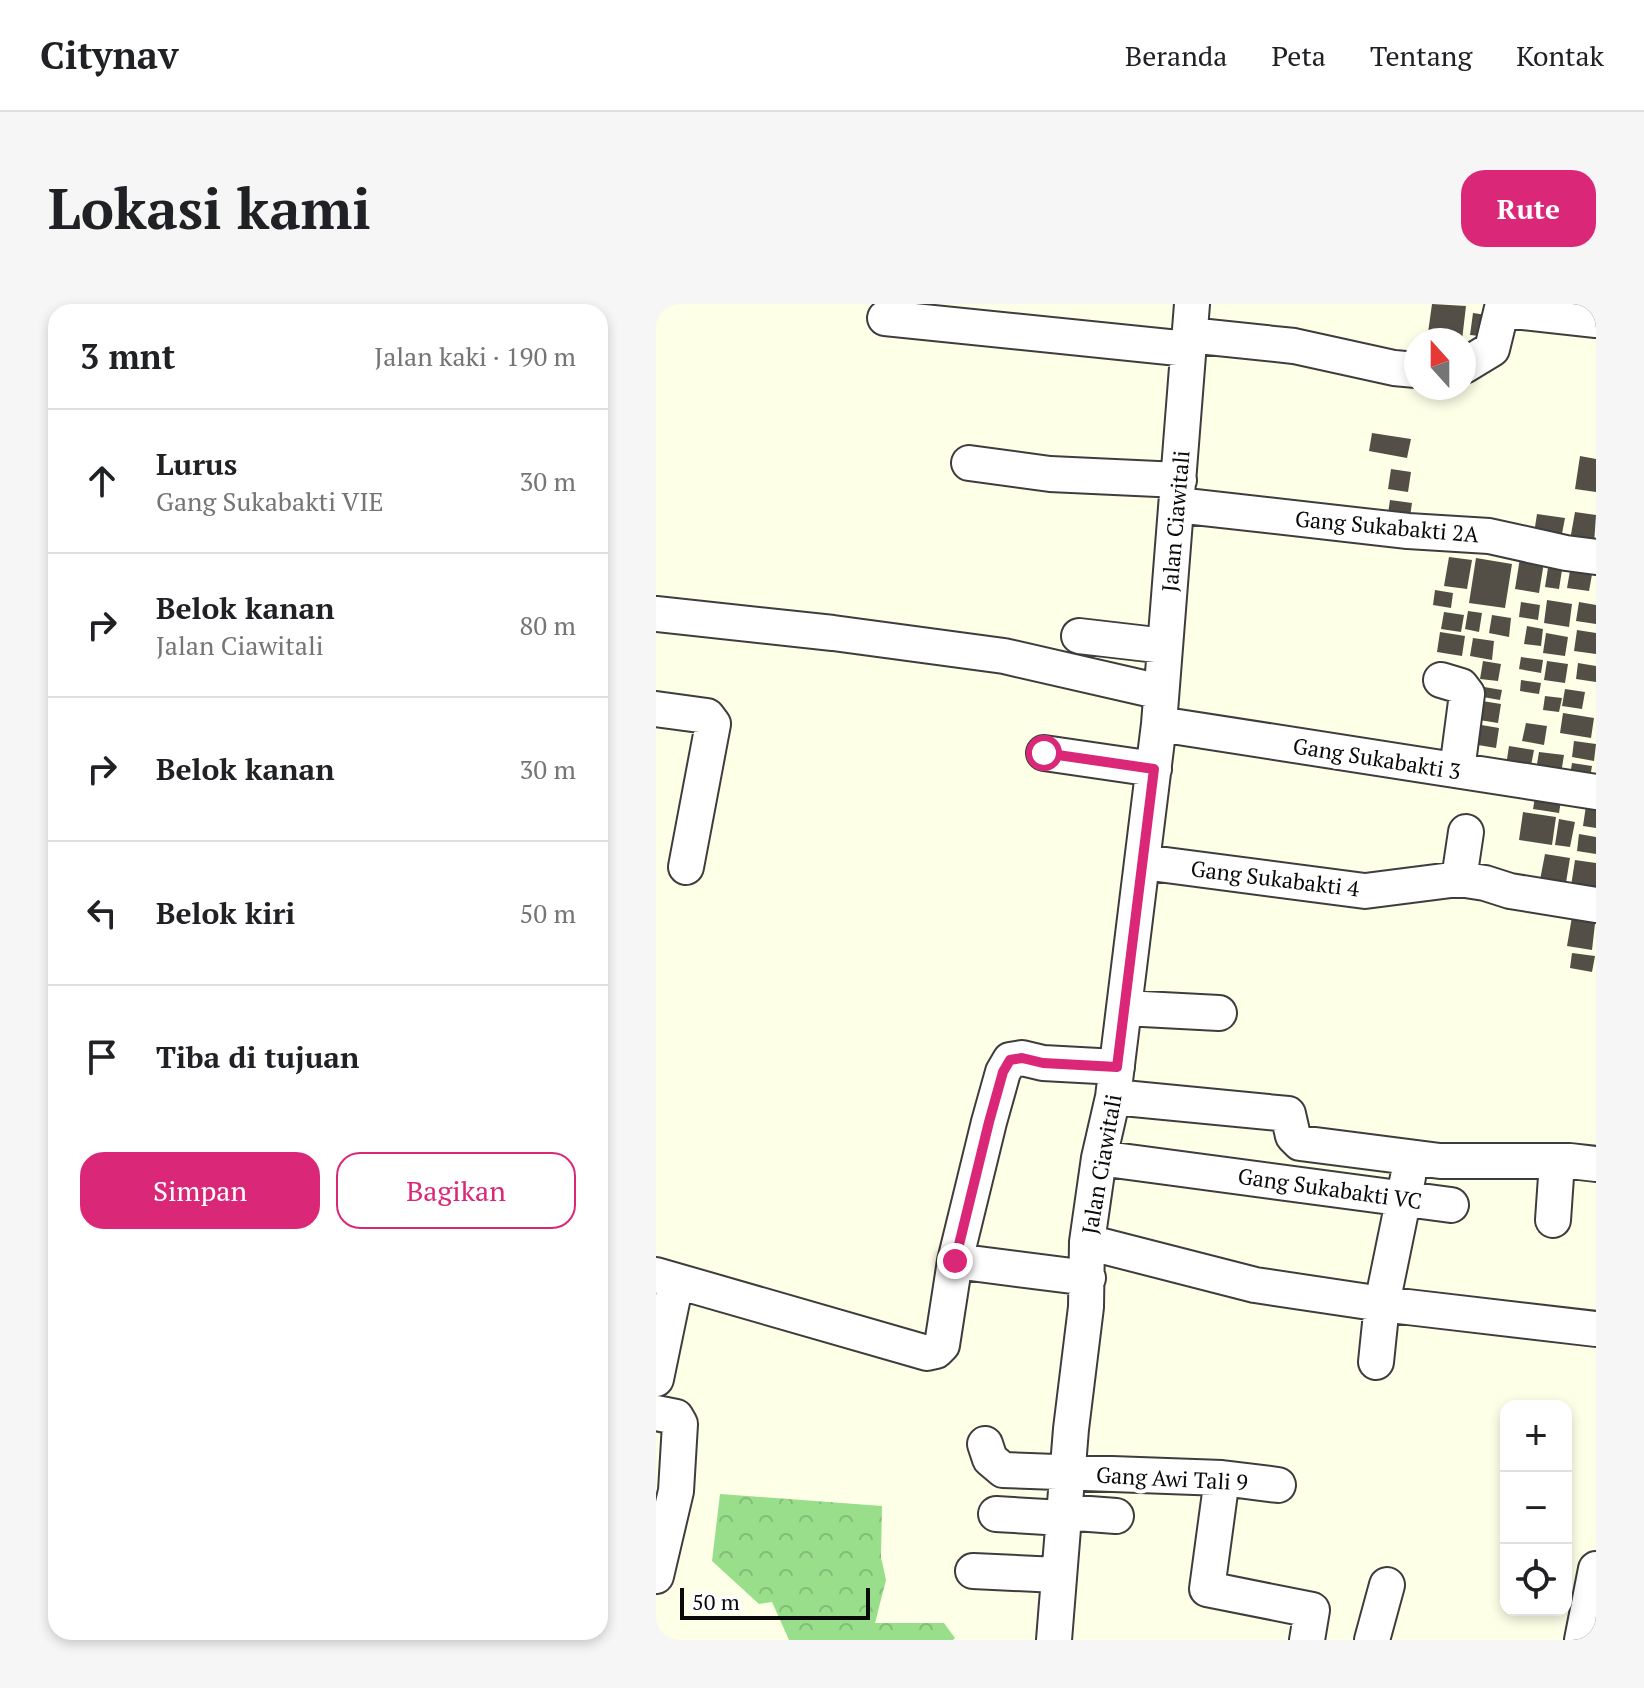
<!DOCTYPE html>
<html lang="id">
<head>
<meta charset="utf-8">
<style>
	:root { --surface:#fff; --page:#f6f6f6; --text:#202124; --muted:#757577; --line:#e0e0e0; --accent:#db2777 }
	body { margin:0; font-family:"PT Serif",serif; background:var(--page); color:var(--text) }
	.controls { position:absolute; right:24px; bottom:24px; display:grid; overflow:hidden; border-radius:16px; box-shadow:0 4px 12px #0003 }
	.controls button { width:72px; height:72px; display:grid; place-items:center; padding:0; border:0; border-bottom:2px solid var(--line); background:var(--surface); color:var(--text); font:40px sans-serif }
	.compass { position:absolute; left:748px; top:24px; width:72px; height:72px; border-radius:50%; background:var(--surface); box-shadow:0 4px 12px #0003; rotate:339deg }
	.scale { position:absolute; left:24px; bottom:20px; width:190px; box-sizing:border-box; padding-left:8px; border:4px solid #0a0a0a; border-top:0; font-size:22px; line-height:28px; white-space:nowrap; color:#0a0a0a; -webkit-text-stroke:6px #fff; paint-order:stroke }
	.stop { position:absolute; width:24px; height:24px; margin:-18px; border:6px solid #db2777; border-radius:50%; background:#fff }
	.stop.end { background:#db2777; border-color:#fff; box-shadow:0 2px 8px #0008 }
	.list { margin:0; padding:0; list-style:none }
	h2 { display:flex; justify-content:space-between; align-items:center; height:104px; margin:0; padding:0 32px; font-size:34px }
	h2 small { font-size:26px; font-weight:400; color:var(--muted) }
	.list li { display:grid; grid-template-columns:52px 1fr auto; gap:24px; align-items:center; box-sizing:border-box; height:144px; padding:0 32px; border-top:2px solid var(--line) }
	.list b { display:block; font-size:30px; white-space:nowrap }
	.list p { margin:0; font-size:26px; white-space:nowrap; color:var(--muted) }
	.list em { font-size:26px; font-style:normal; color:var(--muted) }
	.actions { display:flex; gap:16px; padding:24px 32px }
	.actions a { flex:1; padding:18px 0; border:2px solid var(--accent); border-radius:24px; text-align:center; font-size:28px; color:var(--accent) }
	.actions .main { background:var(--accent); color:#fff }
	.icon { flex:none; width:44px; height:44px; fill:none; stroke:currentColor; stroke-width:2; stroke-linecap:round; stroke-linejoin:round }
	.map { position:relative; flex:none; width:940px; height:1336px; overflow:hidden; border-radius:24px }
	header { display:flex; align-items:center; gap:48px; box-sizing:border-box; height:112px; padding:0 40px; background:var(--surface); border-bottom:2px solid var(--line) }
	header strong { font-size:38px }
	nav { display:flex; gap:44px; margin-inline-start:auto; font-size:28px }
	.intro { display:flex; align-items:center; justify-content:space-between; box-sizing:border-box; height:192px; padding:0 48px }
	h1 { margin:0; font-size:56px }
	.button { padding:20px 36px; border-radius:24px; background:var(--accent); color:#fff; font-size:28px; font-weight:700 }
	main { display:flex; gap:48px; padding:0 48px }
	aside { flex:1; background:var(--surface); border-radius:24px; box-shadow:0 4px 12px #0003 }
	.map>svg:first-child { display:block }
	.forest { fill:url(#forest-crowns) }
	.building { fill:#544f46 }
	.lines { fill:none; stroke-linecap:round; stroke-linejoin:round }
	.minor-casing { stroke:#3d3d3d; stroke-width:38 }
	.minor { stroke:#fff; stroke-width:34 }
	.route { stroke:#db2777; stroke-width:10 }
	.labels { text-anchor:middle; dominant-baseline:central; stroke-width:8; stroke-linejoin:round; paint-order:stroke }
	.street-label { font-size:22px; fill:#0a0a0a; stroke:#fff }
</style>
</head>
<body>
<header>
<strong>Citynav</strong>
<nav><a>Beranda</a><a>Peta</a><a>Tentang</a><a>Kontak</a></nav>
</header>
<div class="intro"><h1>Lokasi kami</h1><a class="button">Rute</a></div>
<main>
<aside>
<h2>3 mnt<small>Jalan kaki · 190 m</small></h2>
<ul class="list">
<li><svg class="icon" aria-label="ahead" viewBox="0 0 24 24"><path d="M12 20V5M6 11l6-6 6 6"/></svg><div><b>Lurus</b><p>Gang Sukabakti VIE</p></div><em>30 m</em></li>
<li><svg class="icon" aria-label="right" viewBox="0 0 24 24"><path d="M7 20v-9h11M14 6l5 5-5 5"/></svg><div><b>Belok kanan</b><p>Jalan Ciawitali</p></div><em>80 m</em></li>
<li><svg class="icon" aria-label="right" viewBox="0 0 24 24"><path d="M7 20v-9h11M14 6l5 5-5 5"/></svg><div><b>Belok kanan</b></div><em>30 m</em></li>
<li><svg class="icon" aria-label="left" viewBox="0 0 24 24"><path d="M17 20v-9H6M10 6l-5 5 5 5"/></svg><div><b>Belok kiri</b></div><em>50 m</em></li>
<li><svg class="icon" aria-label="arrive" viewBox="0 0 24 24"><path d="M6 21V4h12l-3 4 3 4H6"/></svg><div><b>Tiba di tujuan</b></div></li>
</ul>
<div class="actions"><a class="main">Simpan</a><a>Bagikan</a></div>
</aside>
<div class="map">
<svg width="940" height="1336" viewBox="0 0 940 1336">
	<defs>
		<pattern id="forest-crowns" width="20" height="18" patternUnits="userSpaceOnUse" patternTransform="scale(2)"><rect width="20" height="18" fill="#99df8b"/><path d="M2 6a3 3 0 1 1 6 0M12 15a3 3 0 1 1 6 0" fill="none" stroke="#82be77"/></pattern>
	</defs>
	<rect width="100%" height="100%" fill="#fdffe7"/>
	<path class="forest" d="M64,1190L226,1202L225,1253L230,1276L219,1319H288L299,1334L297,1336H133L116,1298L103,1300L56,1257Z"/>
	<path class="building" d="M776,0L810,2L806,36H771Z
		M817,9L837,12L835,33L814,31Z
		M716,129L755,135L751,154L713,147Z
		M924,152L940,155V188L919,185Z
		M735,165L755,168L752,188L732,185Z
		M734,196L756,199L753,220L731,216Z
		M919,208L940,211L938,240L914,236Z
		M881,210L909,214L904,240L877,236Z
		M793,253L816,256L811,285L788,282Z
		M820,254L856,260L849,304L813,299Z
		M864,254L888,258L883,289L859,285Z
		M915,261L937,265L933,287L911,284Z
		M892,264L906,266L903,285L889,283Z
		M779,286L797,289L795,304L777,301Z
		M891,296L916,300L913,323L888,319Z
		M865,298L884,301L882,316L863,313Z
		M923,298L940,301V320L920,317Z
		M812,307L826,309L823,328L809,325Z
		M788,308L808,311L805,328L785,325Z
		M836,311L855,314L853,333L833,329Z
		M871,322L887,325L885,342L868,340Z
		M921,326L940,329V350L918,347Z
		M784,328L809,332L806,352L781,348Z
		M890,329L912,333L909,352L887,349Z
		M817,334L838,337L836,356L814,352Z
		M865,353L887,356L885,369L863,365Z
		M827,357L845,360L842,377L824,375Z
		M891,357L912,360L909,379L888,376Z
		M922,359L940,362V378L920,375Z
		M865,376L885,379L883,390L864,387Z
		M822,382L846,386L844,396L821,392Z
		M909,385L929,388L926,405L906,402Z
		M889,392L906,394L903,408L887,406Z
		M820,396L845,400L842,419L817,415Z
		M907,409L938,414L935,434L904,429Z
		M814,419L843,424L840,444L810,439Z
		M870,419L891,422L888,441L866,437Z
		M918,437L940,440L938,457L916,453Z
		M853,442L878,446L873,472L849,468Z
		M883,448L908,451L904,476L879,472Z
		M916,459L936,462L933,480L913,477Z
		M880,487L906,491L903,509L877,505Z
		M931,495L940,497V524L927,522Z
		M867,508L900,513L896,541L863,536Z
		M903,515L919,518L914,543L899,541Z
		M923,530L940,533V550L921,547Z
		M889,550L914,554L909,585L883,581Z
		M919,556L940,559V586L915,582Z
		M917,607L940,611L936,646L911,642Z
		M916,649L939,652L936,668L914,664Z"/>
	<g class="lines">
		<defs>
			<path id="minor" d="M847,6L940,16
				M229,14L532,45
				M533,31L638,42L738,64L760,66
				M808,62L836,45L847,0
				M313,159L394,170L523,176
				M521,201L752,227L833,232L910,249L940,253
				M0,310L177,329L348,352L505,388
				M423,332L509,342
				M785,376L805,382L811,390L801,466
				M0,405L51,412L57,420L30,563
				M503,420L940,488
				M388,449L498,465
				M487,558L709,587L803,575L829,579L854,587L940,601
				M803,575L810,528
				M468,704L563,709
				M457,793L632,810L637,832L644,839L784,857H914L940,860
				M443,854L795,901
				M897,916L901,858
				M431,938L599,981L726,1000L940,1025
				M299,957L432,974
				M0,971L271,1049L280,1047L286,1041L299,957L333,818L347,768L354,756L366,754L387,759L461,763
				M720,1058L726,1000L752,873
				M0,1075L18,988
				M0,1109L20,1113L24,1120L20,1187L0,1272
				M329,1140L334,1155L347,1166L566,1174L622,1181
				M566,1174L551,1285L656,1306L651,1336
				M407,1208L460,1212
				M340,1210L407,1214
				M317,1267L401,1271
				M398,1336L415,1125L430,1003L431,938L443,854L457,793L503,420L536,0
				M716,1336L731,1281
				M926,1336L940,1265"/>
		</defs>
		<use href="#minor" class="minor-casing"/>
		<use href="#minor" class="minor"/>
	</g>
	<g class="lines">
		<path class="route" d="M299,957L333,818L347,768L354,756L366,754L387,759L461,763L498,465L388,449"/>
	</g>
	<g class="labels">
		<g class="street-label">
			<text transform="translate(519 217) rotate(-85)">Jalan Ciawitali</text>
			<text transform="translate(731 222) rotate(5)">Gang Sukabakti 2A</text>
			<text transform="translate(721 454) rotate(9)">Gang Sukabakti 3</text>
			<text transform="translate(619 574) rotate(7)">Gang Sukabakti 4</text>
			<text transform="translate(445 860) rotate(-80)">Jalan Ciawitali</text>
			<text transform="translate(674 884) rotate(8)">Gang Sukabakti VC</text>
			<text transform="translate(516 1174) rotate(3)">Gang Awi Tali 9</text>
		</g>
	</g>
</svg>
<div class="controls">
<button>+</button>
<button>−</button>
<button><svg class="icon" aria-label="locate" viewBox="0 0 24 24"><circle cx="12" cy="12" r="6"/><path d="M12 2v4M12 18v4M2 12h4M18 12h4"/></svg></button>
</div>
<svg class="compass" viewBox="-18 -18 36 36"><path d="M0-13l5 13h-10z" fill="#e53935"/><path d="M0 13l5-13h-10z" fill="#757577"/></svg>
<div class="scale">50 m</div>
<div class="stop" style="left:388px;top:449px"></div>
<div class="stop end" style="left:299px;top:957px"></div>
</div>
</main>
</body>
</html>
